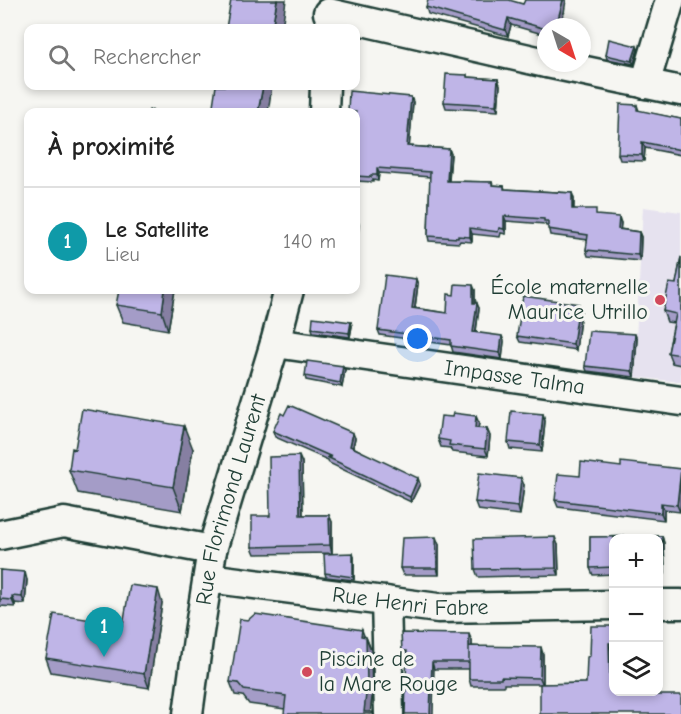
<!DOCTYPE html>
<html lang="fr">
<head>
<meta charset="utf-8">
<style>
	:root { --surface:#fff; --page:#f2f2f2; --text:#222; --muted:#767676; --line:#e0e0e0; --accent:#b45309 }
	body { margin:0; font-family:"Comic Neue",sans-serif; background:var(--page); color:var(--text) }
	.controls { position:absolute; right:18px; bottom:18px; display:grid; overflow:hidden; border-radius:12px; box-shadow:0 3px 9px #0003 }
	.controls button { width:54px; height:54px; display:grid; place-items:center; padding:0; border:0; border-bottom:2px solid var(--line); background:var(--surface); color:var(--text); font:30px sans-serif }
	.compass { position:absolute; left:537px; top:18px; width:54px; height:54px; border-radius:50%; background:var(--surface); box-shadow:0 3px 9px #0003; rotate:141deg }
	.you { position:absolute; left:418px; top:339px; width:21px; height:21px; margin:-15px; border:4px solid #fff; border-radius:50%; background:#1a73e8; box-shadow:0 0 0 9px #1a73e833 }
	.badge { display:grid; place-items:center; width:39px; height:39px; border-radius:50%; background:var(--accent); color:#fff; font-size:20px; font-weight:700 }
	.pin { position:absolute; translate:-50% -50px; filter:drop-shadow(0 2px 3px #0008) }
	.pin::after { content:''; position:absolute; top:32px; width:21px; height:18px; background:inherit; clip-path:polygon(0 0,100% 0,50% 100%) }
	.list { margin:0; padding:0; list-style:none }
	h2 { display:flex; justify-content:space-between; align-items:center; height:78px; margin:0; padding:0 24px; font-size:26px }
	h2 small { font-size:20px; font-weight:400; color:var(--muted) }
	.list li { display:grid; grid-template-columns:39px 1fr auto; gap:18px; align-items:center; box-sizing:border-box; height:108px; padding:0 24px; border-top:2px solid var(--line) }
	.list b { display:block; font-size:22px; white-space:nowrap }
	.list p { margin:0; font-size:20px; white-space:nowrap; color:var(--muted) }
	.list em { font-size:20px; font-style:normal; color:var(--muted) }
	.icon { flex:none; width:33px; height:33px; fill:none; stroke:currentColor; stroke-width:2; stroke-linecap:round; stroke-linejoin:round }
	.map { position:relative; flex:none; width:681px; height:714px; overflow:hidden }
	.search { position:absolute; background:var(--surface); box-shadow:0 3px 9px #0003; left:24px; top:24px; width:336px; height:66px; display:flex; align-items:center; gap:15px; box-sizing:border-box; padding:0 21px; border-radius:12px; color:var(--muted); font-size:22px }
	.panel { position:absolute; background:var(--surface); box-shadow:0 3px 9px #0003; left:24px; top:108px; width:336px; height:186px; border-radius:12px }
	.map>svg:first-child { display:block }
	.built { fill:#e6e2ef }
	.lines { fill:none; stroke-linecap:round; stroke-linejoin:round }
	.minor-casing { stroke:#1f3d34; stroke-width:33 }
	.minor { stroke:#f6f6f2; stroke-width:28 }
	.wall { fill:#a49cc7; stroke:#1f3d34; stroke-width:1.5 }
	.shaded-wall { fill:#867fa2; stroke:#1f3d34; stroke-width:1.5 }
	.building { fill:#bfb5e7; stroke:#1f3d34; stroke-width:1.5 }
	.poi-dot { fill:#d1495b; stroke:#f6f6f2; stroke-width:2 }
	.labels { text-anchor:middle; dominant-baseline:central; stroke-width:6; stroke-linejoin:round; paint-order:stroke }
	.poi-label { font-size:22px; fill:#1f3d34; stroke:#f6f6f2; text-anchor:end }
	.street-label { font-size:22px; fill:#1f3d34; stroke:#f6f6f2 }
</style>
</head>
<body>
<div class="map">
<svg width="681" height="714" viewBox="0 0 681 714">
	<rect width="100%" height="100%" fill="#f6f6f2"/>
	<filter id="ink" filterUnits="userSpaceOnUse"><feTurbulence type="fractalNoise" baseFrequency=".0167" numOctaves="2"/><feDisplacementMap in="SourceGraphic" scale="12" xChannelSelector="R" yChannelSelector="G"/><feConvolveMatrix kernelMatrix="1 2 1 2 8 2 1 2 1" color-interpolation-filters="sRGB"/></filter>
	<g filter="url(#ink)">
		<path class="built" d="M643,207L681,212V382L634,377Z"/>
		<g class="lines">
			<defs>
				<g id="minor">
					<path d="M328,13L546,63"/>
					<path d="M547,63L681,91"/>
					<path d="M645,84L670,0"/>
					<path d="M324,112L325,86"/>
					<path id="s1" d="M275,343L681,401"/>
					<path d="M0,535L64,522L212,550"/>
					<path id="s2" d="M208,578L438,608L614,605"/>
					<path d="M386,601L389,714"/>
					<path d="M658,604H681"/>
					<path id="s3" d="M188,714L199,632L212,550L275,343L289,290"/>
				</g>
			</defs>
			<use href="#minor" class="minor-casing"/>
			<use href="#minor" class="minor"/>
		</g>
		<path class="wall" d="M523,4L564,13L546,27V35L511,25L508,36L428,14L426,7Z
			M638,49L634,64L607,59L606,55Z
			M467,75V77L498,79L500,85L498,111L446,108L444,102Z
			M411,97L413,102L409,146L449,149L451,154L449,181L492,182L493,185L504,186L505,189L572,193L574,199V209L621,223L620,229L639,232L641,237L640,261L588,256L586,250L588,240L550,235L548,226H546L545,224L506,221V234L501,233L500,237L472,234V242L460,241L459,243L429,241L428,236L430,177L379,173L378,181L373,180V182L356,181V112Z
			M637,105L639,111L681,119V155L645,148L644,161L620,160L618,154Z
			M681,257V365L672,363L668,353L674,323L667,322L663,311L676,284Z
			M418,284L415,308L447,313L454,295L475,290V303L479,308L476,332L504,341L502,359L453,352L451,345L380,335L378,330Z
			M175,290L168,330L123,322L116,305Z
			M579,304L581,310L576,350L520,342L517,336Z
			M351,322L352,326L350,337L313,332L312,328Z
			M637,339L634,377L587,371L585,366Z
			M345,370L342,387L306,380L305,376Z
			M543,414L545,421L542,452L510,449L508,442Z
			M284,415L355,438L353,447L420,484L411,502L329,463L328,460L275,437L273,431Z
			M452,417L479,423L478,428L487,429L490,436L488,456L452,452L450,448L441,447L438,439Z
			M75,449H193L182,511L78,493L69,470Z
			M302,463L303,515H329L332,522V553L255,554L252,547Z
			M621,467L681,469V502L680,512L664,510V520L558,507L555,500L580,476Z
			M524,485L520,515L478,510L475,502Z
			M662,536L664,543L665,574H658V538H614V574L593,575L590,568V537Z
			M439,545V575H403L400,568Z
			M558,545L559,575L478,577L475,569Z
			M354,557V580L326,577L325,573Z
			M0,570L27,580L25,604L15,603V607L0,606Z
			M162,603L149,688L51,672L46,658L123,625Z
			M614,626V692L632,695L681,714L540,684H504V686H471L469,679V669H434L407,658H404L402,651L472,641V646L543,654V684L586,683L590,656Z
			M364,636L366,637L371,650L372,698L370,712L285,709L249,704L243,696L235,695L230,682Z"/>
		<path class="shaded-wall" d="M277,0H286L282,28H272Z
			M563,0H566L564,13L560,27H556Z
			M508,18L511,25L508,36L505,30Z
			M637,46L638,49L634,64L632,61Z
			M498,79L500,85L498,111L496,105Z
			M263,86H272L268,112H258Z
			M411,97L413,102L409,151L407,146Z
			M642,142L645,148L644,161L642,155Z
			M449,149L451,154L448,187L447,181Z
			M377,168L379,173L378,181L377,175Z
			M572,193L574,199L573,214L572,209Z
			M504,216L506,221V234L504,229Z
			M619,217L621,223L620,234L618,229Z
			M358,221L359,225L357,244L356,240Z
			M470,228L472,234V242L470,237Z
			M639,232L641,237L640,261L638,255Z
			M416,279L418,284L414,314L412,308Z
			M473,285L475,290V308L473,303Z
			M165,290H175L168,330L162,312Z
			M477,303L479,308L475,337L473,332Z
			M579,304L581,310L576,350L573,344Z
			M351,322L352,326L350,337L349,333Z
			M635,334L637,339L634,377L632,371Z
			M502,336L504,341L502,359L500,353Z
			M343,366L345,370L342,387L340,383Z
			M543,414L545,421L542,452L540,445Z
			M476,416L479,423L477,435L475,428Z
			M184,426L193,449L182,511L173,487Z
			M487,429L490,436L488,456L485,449Z
			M353,433L355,438L352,451L350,446Z
			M299,456L302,463L303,523L300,515Z
			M681,473V502L680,512L677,505Z
			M418,478L420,484L411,502L410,497Z
			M521,478L524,485L520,515L518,507Z
			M661,503L664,510V520L661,513Z
			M329,515L332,522V553L330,545Z
			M662,536L664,543L665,574L662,566Z
			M436,537L439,545V575L437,568Z
			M555,537L558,545L559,575L556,568Z
			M353,553L354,557V580L353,577Z
			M25,572L27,580L25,604L22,597Z
			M158,589L162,603L149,688L144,674Z
			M12,596L15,603V607L12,600Z
			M362,630L366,641V637L371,650L372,698L370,714L364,712L361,636Z
			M469,634L472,641V667L469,661Z
			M609,643L613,654L614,693L610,681Z
			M541,647L543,654V685L540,678Z
			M432,662L434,669L433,714H430Z
			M628,692H632V706L628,695Z"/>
		<path class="building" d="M231,0H277L272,28H226Z
			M428,0H509L523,4L525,0H563L556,27H546V29L508,18L505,30L426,7Z
			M609,39L637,46L632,61L606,55Z
			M446,74L467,75V77L498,79L496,105L444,102Z
			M216,86H263L258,112H212Z
			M349,91L411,97L407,146L449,149L447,181L492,182V185L504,186V189L572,193V209H596V215L619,217L618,229L639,232L638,255L586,250L588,235L548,229V221H544V219L504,216V229L499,228L498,232L470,228V237L458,236V238L428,236L430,172L377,168V175H371V177L356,176V112H348Z
			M620,104L637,105V110L681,119V150L642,142V155L618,154Z
			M149,110L163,112H148Z
			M356,221H358L356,240Z
			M681,257V355L668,353L676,314L663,311L669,283L676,284Z
			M385,275L416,279L412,308L447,313L448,294L454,295L455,284L473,285V303H477L473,332L502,336L500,353L451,346V340L378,330Z
			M119,290H165L162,312L116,305Z
			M523,296L579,304L573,344L517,336Z
			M313,317L351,322L349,333L312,328Z
			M589,331L635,334L632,371L585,366Z
			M307,361L343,366L340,383L305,376Z
			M289,405L353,433L350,446L418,478L410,497L327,457H332L273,431L281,413L284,415Z
			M82,409L184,426L173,487L69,470L72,448L75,449Z
			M511,411L543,414L540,445L508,442Z
			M453,413L476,416L475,428L487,429L485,449L449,445L450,441L438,439L441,416L452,417Z
			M299,456L300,515H329L330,545L252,547V516H270L269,457Z
			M581,462L621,467V462L681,469L677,505L661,503V513L555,500L558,474L580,476Z
			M479,473L521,478L518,507L475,502Z
			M662,536V566L658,567V538H614V567L590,568V537Z
			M436,537L437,568H400L402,538Z
			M555,537L556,568L475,569L474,539Z
			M353,553V577L325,573L324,554Z
			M0,570L25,572L22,597L12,596V600L0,599Z
			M130,585L158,589L144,674L46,658L54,614L123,625Z
			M255,614L362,630L361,636L366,637L367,685L364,712H373L372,714H284L286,696L244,690L238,683L230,682L240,619L248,620Z
			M591,626H614V643H609L610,681H614V692H628V695H681V714H540V684L586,683L587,657L590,656Z
			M401,633L469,634V661V646L541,647L540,678L501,677V679H469V662H432L430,714H405L407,651H402Z"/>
	</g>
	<g class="poi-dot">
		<circle cx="660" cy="300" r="6"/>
		<circle cx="307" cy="672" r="6"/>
	</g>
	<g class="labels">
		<g class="poi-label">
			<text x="648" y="287">École maternelle<tspan x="648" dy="25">Maurice Utrillo</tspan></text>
			<text x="319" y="659" text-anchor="start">Piscine de<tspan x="319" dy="25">la Mare Rouge</tspan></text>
		</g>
		<g class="street-label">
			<text stroke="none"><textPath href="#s1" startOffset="242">Impasse Talma</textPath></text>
			<text stroke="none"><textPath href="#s3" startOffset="219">Rue Florimond Laurent</textPath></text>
			<text stroke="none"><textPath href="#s2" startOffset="204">Rue Henri Fabre</textPath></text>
		</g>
	</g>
</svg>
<div class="controls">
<button>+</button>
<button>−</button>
<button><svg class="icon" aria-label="layers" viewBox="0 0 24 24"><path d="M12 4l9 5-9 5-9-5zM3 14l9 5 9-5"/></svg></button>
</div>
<svg class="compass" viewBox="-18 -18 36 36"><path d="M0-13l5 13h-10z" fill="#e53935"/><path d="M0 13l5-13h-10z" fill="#767676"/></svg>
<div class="you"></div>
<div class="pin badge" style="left:104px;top:657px;background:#0f9aa8">1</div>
<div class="search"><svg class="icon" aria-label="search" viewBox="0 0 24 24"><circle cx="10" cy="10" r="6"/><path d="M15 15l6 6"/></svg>Rechercher</div>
<section class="panel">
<h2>À proximité<small></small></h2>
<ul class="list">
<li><span class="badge" style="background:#0f9aa8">1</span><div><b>Le Satellite</b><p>Lieu</p></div><em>140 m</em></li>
</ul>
</section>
</div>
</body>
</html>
